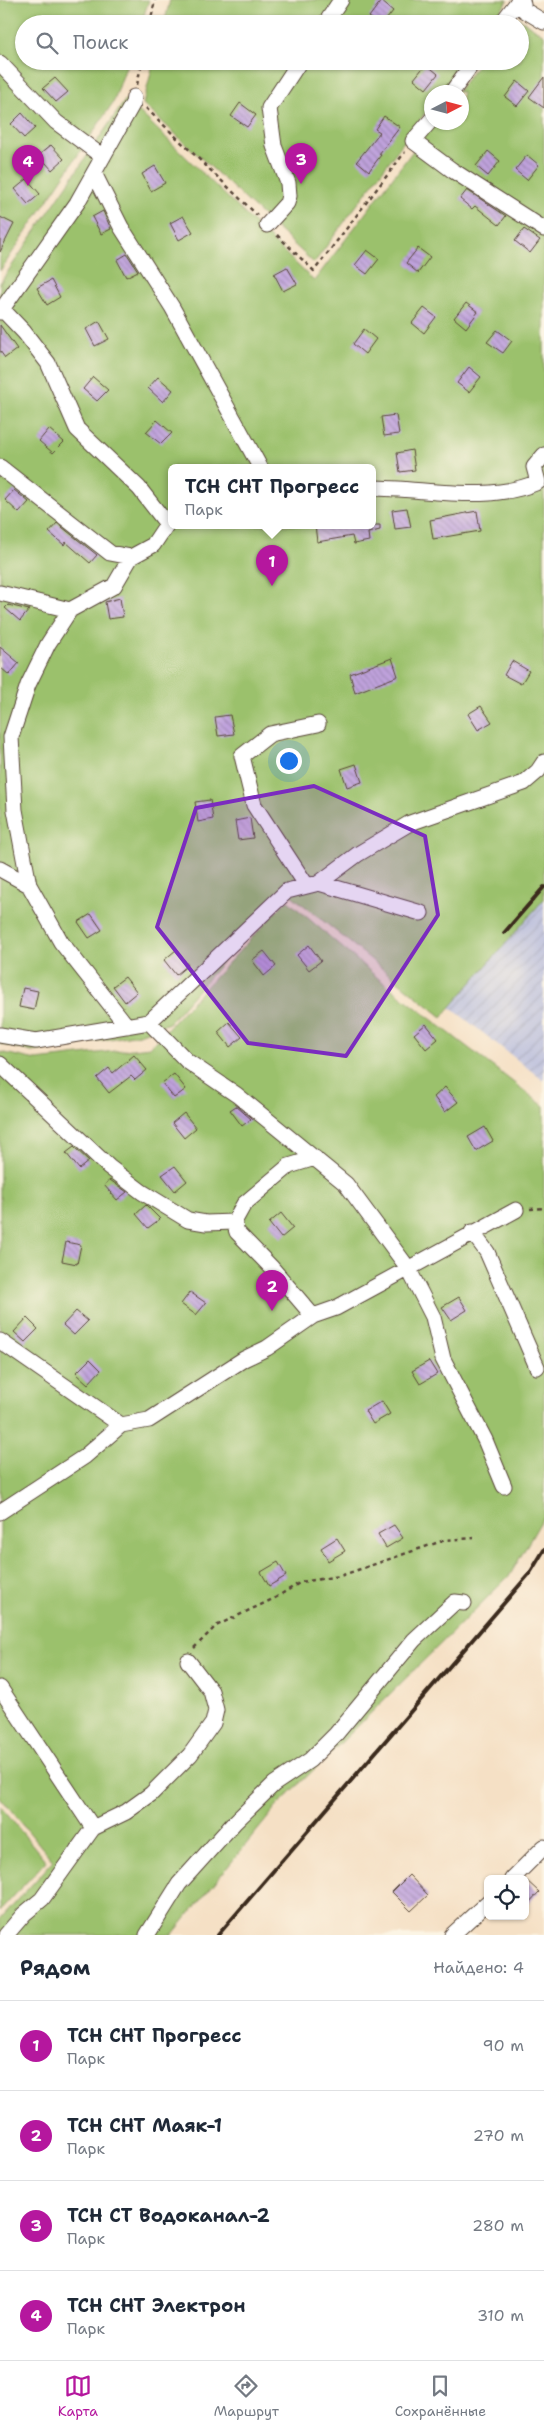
<!DOCTYPE html>
<html lang="ru">
<head>
<meta charset="utf-8">
<style>
	:root { --surface:#fff; --page:#f6f6f7; --text:#1f2937; --muted:#747a83; --line:#e0e1e3; --accent:#b5179e }
	body { margin:0; font-family:"Shantell Sans",sans-serif; background:var(--page); color:var(--text) }
	.controls { position:absolute; right:15px; bottom:15px; display:grid; overflow:hidden; border-radius:8px; box-shadow:0 1px 4px #0004 }
	.controls button { width:45px; height:45px; display:grid; place-items:center; padding:0; border:0; border-bottom:1px solid var(--line); background:var(--surface); color:var(--text); font:25px sans-serif }
	.compass { position:absolute; left:424px; top:85px; width:45px; height:45px; border-radius:50%; background:var(--surface); box-shadow:0 1px 4px #0004; rotate:84deg }
	.you { position:absolute; left:288px; top:760px; width:18px; height:18px; margin:-12px; border:4px solid #fff; border-radius:50%; background:#1a73e8; box-shadow:0 0 0 8px #1a73e833 }
	.badge { display:grid; place-items:center; width:32px; height:32px; border-radius:50%; background:var(--accent); color:#fff; font-size:16px; font-weight:700 }
	.pin { position:absolute; translate:-50% -41px; filter:drop-shadow(0 1px 2px #0008) }
	.pin::after { content:''; position:absolute; top:26px; width:18px; height:15px; background:inherit; clip-path:polygon(0 0,100% 0,50% 100%) }
	.popup { position:absolute; left:168px; top:464px; width:208px; height:65px; box-sizing:border-box; display:grid; place-content:center; border-radius:8px; background:var(--surface); filter:drop-shadow(0 1px 4px #0005); font-size:16px; white-space:nowrap; color:var(--muted) }
	.popup b { font-size:19px; color:var(--text) }
	.popup::after { content:''; position:absolute; left:50%; top:100%; margin-left:-10px; border:10px solid transparent; border-top-color:var(--surface) }
	.list { margin:0; padding:0; list-style:none }
	h2 { display:flex; justify-content:space-between; align-items:center; height:65px; margin:0; padding:0 20px; font-size:21px }
	h2 small { font-size:16px; font-weight:400; color:var(--muted) }
	.list li { display:grid; grid-template-columns:32px 1fr auto; gap:15px; align-items:center; box-sizing:border-box; height:90px; padding:0 20px; border-top:1px solid var(--line) }
	.list b { display:block; font-size:19px; white-space:nowrap }
	.list p { margin:0; font-size:16px; white-space:nowrap; color:var(--muted) }
	.list em { font-size:16px; font-style:normal; color:var(--muted) }
	.icon { flex:none; width:28px; height:28px; fill:none; stroke:currentColor; stroke-width:2; stroke-linecap:round; stroke-linejoin:round }
	.map { position:relative; flex:none; width:544px; height:1935px; overflow:hidden }
	.search { position:absolute; background:var(--surface); box-shadow:0 1px 4px #0004; left:15px; right:15px; top:15px; height:55px; display:flex; align-items:center; gap:12px; box-sizing:border-box; padding:0 18px; border-radius:28px; color:var(--muted); font-size:19px }
	.sheet { height:425px; background:var(--surface) }
	nav { display:flex; justify-content:space-around; align-items:center; box-sizing:border-box; height:70px; border-top:1px solid var(--line); background:var(--surface); font-size:14px; color:var(--muted) }
	nav a { display:grid; justify-items:center; gap:2px }
	nav .on { color:var(--accent) }
	.map>svg:first-child { display:block }
	.industrial { fill:url(#industrial-furrows) }
	.garden { fill:#9bc16c; stroke:#6b7645; fill-rule:evenodd }
	.building { fill:url(#building-back-hatch) }
	.lines { fill:none; stroke-linecap:round; stroke-linejoin:round }
	.minor-casing { stroke:#574537; stroke-width:17 }
	.path { stroke:#574537; stroke-width:2.5; stroke-dasharray:4 4; stroke-linecap:butt }
	.minor { stroke:#fff; stroke-width:15 }
	.rail { stroke:#3b2a1e; stroke-width:4 }
	.marked { fill:#7b2cbf; fill-opacity:0.2; stroke:#7b2cbf; stroke-width:4; stroke-linejoin:round }
</style>
</head>
<body>
<div class="map">
<svg width="544" height="1935" viewBox="0 0 544 1935">
	<defs>
		<pattern id="industrial-furrows" width="10" height="10" patternUnits="userSpaceOnUse" patternTransform="scale(1.25)"><rect width="10" height="10" fill="#bfc2dd"/><path d="M-1 1l2-2M0 10L10 0M9 11l2-2" fill="none" stroke="#a5a7bd"/></pattern>
		<pattern id="building-back-hatch" width="6" height="6" patternUnits="userSpaceOnUse" patternTransform="scale(1.25)"><rect width="6" height="6" fill="#c0a3dd"/><path d="M-1 5l2 2M0 0l6 6M5-1l2 2" fill="none" stroke="#9d85b3"/></pattern>
	</defs>
	<rect width="100%" height="100%" fill="#fcf5e5"/>
	<filter id="ink" filterUnits="userSpaceOnUse"><feTurbulence type="fractalNoise" baseFrequency=".02" numOctaves="2"/><feDisplacementMap in="SourceGraphic" scale="10" xChannelSelector="R" yChannelSelector="G"/><feConvolveMatrix kernelMatrix="1 2 1 2 8 2 1 2 1" color-interpolation-filters="sRGB"/></filter>
	<filter id="wash" filterUnits="userSpaceOnUse"><feTurbulence type="fractalNoise" baseFrequency=".0096" numOctaves="4" result="noise"/><feDisplacementMap in="SourceGraphic" scale="20" xChannelSelector="R" yChannelSelector="G"/><feGaussianBlur stdDeviation="1.12" result="paint"/><feColorMatrix in="noise" values="0 0 0 0 0 0 0 0 0 0 0 0 0 0 0 0 0 1.4 0 .05"/><feComposite in="paint" operator="in"/></filter>
	<g filter="url(#wash)">
		<rect width="100%" height="100%" fill="#f5e0c5"/>
		<path class="industrial" d="M544,783V1081L346,925Z"/>
		<path class="garden" d="M0,0H149L141,24H24V61H128L114,101L0,271Z
			M170,0H508L492,24H164Z
			M515,16L544,35V899L442,1017L285,890L169,1023L139,1034L32,1052L0,1044V283L126,99L314,281L434,123L462,122V92H457L480,61H520V24H509ZM172,467H372V525H172Z
			M154,61H464L441,92H432L431,105L314,263L143,104Z
			M287,900L379,979L544,1106V1516L510,1575L279,1804L172,1935H0V1920L53,1861L0,1797V1052L36,1060L150,1047Z
			M0,1806L46,1861L0,1911Z"/>
		<g id="blocks">
			<path class="building" d="M381,1L393,11L383,24H378L369,17Z
				M426,64L438,74L426,89L414,79Z
				M544,77V108L529,97Z
				M55,78L68,92L56,102L43,88Z
				M517,81L529,91L517,106L505,97Z
				M240,103L256,115L247,127L231,116Z
				M22,113L35,128L24,138L11,124Z
				M384,116L400,127L379,154L381,155L369,171L357,161L380,132L375,129Z
				M51,145L64,159L52,170L39,155Z
				M299,149L311,159L299,174L293,170L290,161Z
				M488,151L500,161L488,176L476,166Z
				M527,155L539,165L527,180L515,170Z
				M155,166L165,183L151,191L142,174Z
				M27,179L40,194L28,204L15,189Z
				M467,190L506,216L499,225L475,206L472,209L460,199Z
				M103,211L111,229L101,234L92,217Z
				M183,216L193,232L179,240L170,223Z
				M0,217L14,224L0,252Z
				M524,229L540,240L530,253L515,241Z
				M418,248L430,257L418,273L406,263Z
				M367,250L379,259L367,274L355,265Z
				M127,254L138,271L126,277L117,260Z
				M287,267L297,284L283,291L274,274Z
				M51,280L60,297L47,305L37,288Z
				M466,303L478,312L466,328L454,318Z
				M424,308L436,317L424,333L412,323Z
				M99,321L109,339L95,346L86,329Z
				M0,325L17,349L5,358L0,351Z
				M364,329L376,339L365,354L353,344Z
				M497,330L512,341L503,353L487,342Z
				M469,367L481,377L469,392L457,383Z
				M93,377L108,390L97,401L83,389Z
				M158,377L173,390L163,402L148,388Z
				M396,415L399,434L384,436L381,417Z
				M157,420L172,433L161,444L146,432Z
				M49,429L64,442L53,453L39,441Z
				M412,450L415,470L400,472L397,453Z
				M14,490L29,502L19,513L5,500Z
				M407,508L411,527L395,529L392,510Z
				M477,511L480,531L433,539L430,520Z
				M57,523L97,555L90,563L66,542L64,545L49,532Z
				M315,525H380V530L368,533L369,541L354,544L352,536L317,542Z
				M120,598L123,617L108,619L105,602Z
				M8,605L29,610L20,621L5,608Z
				M0,647L19,663L9,675L0,667Z
				M392,658L398,676L355,693L350,674Z
				M512,661L529,671L521,684L504,675Z
				M481,706L492,722L478,730L468,714Z
				M230,715L234,734L218,736L215,717Z
				M356,764L362,782L347,787L341,769Z
				M210,800L213,819L198,822L195,802Z
				M250,818L253,838L238,840L235,821Z
				M91,914L102,930L89,938L78,922Z
				M309,945L321,961L309,970L297,955Z
				M176,950L188,965L176,975L164,960Z
				M264,951L276,966L264,976L252,960Z
				M125,977L137,992L125,1002L113,986Z
				M23,988L38,991L34,1010L19,1007Z
				M229,1022L242,1037L230,1047L218,1032Z
				M426,1024L438,1039L426,1049L414,1034Z
				M134,1055L147,1070L135,1080L131,1076L109,1093L97,1078L109,1068L113,1073Z
				M174,1074L186,1089L174,1098L162,1083Z
				M445,1087L458,1102L445,1112L434,1097Z
				M236,1106L251,1119L242,1126L230,1110Z
				M184,1113L196,1128L184,1138L172,1123Z
				M485,1127L493,1141L476,1151L468,1137Z
				M74,1147L89,1161L79,1169L66,1153Z
				M175,1166L187,1181L175,1191L162,1175Z
				M110,1180L127,1192L117,1200L104,1185Z
				M146,1205L160,1219L148,1228L136,1214Z
				M281,1213L293,1228L281,1238L269,1223Z
				M66,1242L81,1245L77,1264L62,1261Z
				M190,1292L206,1303L196,1315L181,1304Z
				M459,1297L467,1310L451,1320L442,1307Z
				M76,1311L88,1321L74,1335L63,1325Z
				M27,1318L38,1329L25,1342L14,1332Z
				M90,1359L101,1370L88,1384L76,1373Z
				M429,1361L437,1374L420,1384L412,1371Z
				M382,1401L390,1414L373,1424L365,1411Z
				M394,1525L403,1538L386,1548L378,1534Z
				M337,1538L345,1551L328,1561L321,1548Z
				M278,1562L286,1576L269,1586L261,1572Z
				M409,1875L428,1895L411,1911L392,1892Z
				M525,1879L539,1892L525,1907Z"/>
		</g>
	</g>
	<g filter="url(#ink)">
		<use href="#blocks" fill-opacity="0" stroke="#574537" stroke-width="1"/>
		<g class="lines">
			<defs>
				<path id="minor" d="M522,0L524,10L544,22
					M325,24L341,0
					M501,24L519,0
					M0,63L56,122L103,157
					M452,92L474,61
					M432,119L413,141L452,170L544,229
					M94,173L121,227L172,307L260,467
					M267,225L287,203L289,196L288,183L274,146L269,108L300,61
					M0,312L77,203L133,103L134,97
					M0,467L110,553L131,557L153,545L167,524L139,488L77,429L48,363L24,332L2,309
					M372,488C426,488 487,504 538,482L534,467L544,455
					M0,593L70,610L114,586L131,557
					M70,610L48,644L28,685L11,737L15,810L29,885L61,942L127,1026
					M0,869L29,885
					M319,883L358,854L410,823L524,783L538,771L544,762
					M307,886L254,805L242,756L270,734L318,724
					M149,1022L187,1061L237,1095L346,1184L408,1268L433,1317L443,1359L485,1440L504,1486
					M0,1035L36,1041L149,1022L287,891L319,883L421,913
					M0,1064L109,1167L142,1192L188,1220L206,1223L234,1222
					M472,1232L487,1252L537,1367
					M313,1316L336,1308L516,1210
					M0,1341L121,1425
					M0,1512L84,1457L121,1425L149,1420L244,1359L267,1348L313,1316L272,1268L237,1232L234,1222L244,1204L289,1166L315,1158
					M0,1688L93,1828
					M512,1879L544,1847
					M6,1935L24,1914L42,1899L93,1828L126,1812L151,1794L190,1755L213,1723L216,1710L211,1691L188,1661
					M147,1935L179,1884L234,1823L274,1784L310,1760L336,1734L414,1640L455,1602L464,1603
					M452,1935L488,1902"/>
			</defs>
			<use href="#minor" class="minor-casing"/>
			<path class="path" d="M150,24L155,0
				M137,85L142,61
				M146,108L257,215
				M277,235L314,271L405,152
				M530,1209L544,1208
				M194,1648L216,1626L275,1598L301,1582L340,1576L445,1540L474,1538"/>
			<use href="#minor" class="minor"/>
			<path class="rail" d="M504,933L544,887
				M218,1935L530,1573L544,1550"/>
		</g>
	</g>
	<path class="marked" d="M314,786L425,836L438,915L346,1056L248,1043L157,927L196,808Z"/>
</svg>
<div class="controls">
<button><svg class="icon" aria-label="locate" viewBox="0 0 24 24"><circle cx="12" cy="12" r="6"/><path d="M12 2v4M12 18v4M2 12h4M18 12h4"/></svg></button>
</div>
<svg class="compass" viewBox="-18 -18 36 36"><path d="M0-13l5 13h-10z" fill="#e53935"/><path d="M0 13l5-13h-10z" fill="#747a83"/></svg>
<div class="you"></div>
<div class="pin badge" style="left:272px;top:586px">1</div>
<div class="popup"><b>ТСН СНТ Прогресс</b>Парк</div>
<div class="pin badge" style="left:272px;top:1311px">2</div>
<div class="pin badge" style="left:301px;top:184px">3</div>
<div class="pin badge" style="left:28px;top:186px">4</div>
<div class="search"><svg class="icon" aria-label="search" viewBox="0 0 24 24"><circle cx="10" cy="10" r="6"/><path d="M15 15l6 6"/></svg>Поиск</div>
</div>
<section class="sheet">
<h2>Рядом<small>Найдено: 4</small></h2>
<ul class="list">
<li><span class="badge">1</span><div><b>ТСН СНТ Прогресс</b><p>Парк</p></div><em>90 m</em></li>
<li><span class="badge">2</span><div><b>ТСН СНТ Маяк-1</b><p>Парк</p></div><em>270 m</em></li>
<li><span class="badge">3</span><div><b>ТСН СТ Водоканал-2</b><p>Парк</p></div><em>280 m</em></li>
<li><span class="badge">4</span><div><b>ТСН СНТ Электрон</b><p>Парк</p></div><em>310 m</em></li>
</ul>
</section>
<nav>
<a class="on"><svg class="icon" aria-label="map" viewBox="0 0 24 24"><path d="M3 6l6-2 6 2 6-2v14l-6 2-6-2-6 2zM9 4v14M15 6v14"/></svg>Карта</a>
<a><svg class="icon" aria-label="directions" viewBox="0 0 24 24"><path d="M12 3l9 9-9 9-9-9zM9 14v-3h6M13 9l2 2-2 2"/></svg>Маршрут</a>
<a><svg class="icon" aria-label="saved" viewBox="0 0 24 24"><path d="M7 4h10v16l-5-4-5 4z"/></svg>Сохранённые</a>
</nav>
</body>
</html>
